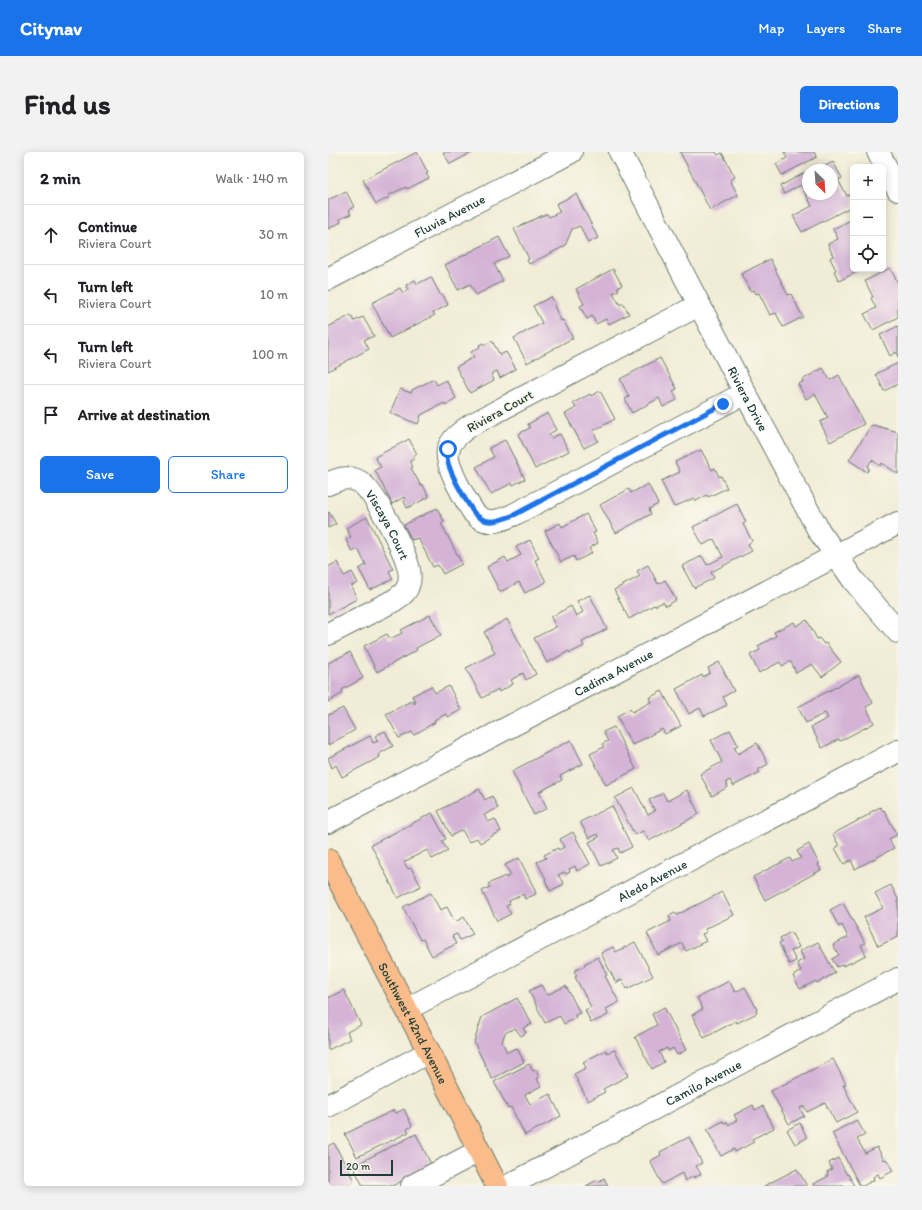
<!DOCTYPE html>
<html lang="en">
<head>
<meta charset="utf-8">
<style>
	:root { --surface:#fff; --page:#f2f2f2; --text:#202124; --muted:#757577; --line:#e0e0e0; --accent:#1a73e8 }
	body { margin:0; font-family:Itim,sans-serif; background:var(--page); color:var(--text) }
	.controls { position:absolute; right:12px; top:12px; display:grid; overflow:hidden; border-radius:6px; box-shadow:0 2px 10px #0003 }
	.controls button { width:36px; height:36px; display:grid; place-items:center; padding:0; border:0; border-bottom:1px solid var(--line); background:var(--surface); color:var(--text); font:20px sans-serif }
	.compass { position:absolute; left:474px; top:12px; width:36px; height:36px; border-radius:50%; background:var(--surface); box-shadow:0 2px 10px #0003; rotate:155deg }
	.scale { position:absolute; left:12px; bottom:10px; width:53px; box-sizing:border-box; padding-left:4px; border:2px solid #1f3d34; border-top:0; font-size:11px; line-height:14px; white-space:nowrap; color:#1f3d34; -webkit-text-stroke:3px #fbf7ec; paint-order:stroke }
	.stop { position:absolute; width:12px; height:12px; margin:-9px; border:3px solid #1a73e8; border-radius:50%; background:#fff }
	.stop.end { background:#1a73e8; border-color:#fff; box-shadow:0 1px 4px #0008 }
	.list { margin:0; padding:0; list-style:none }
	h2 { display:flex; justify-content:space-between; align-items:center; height:52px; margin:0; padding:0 16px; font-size:17px }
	h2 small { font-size:13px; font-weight:400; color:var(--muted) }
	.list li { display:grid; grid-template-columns:26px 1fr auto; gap:12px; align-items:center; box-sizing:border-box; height:60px; padding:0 16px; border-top:1px solid var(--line) }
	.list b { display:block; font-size:15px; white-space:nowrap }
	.list p { margin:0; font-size:13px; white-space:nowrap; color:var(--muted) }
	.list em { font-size:13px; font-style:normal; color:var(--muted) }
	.actions { display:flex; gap:8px; padding:12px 16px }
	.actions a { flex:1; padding:9px 0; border:1px solid var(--accent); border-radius:6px; text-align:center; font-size:14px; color:var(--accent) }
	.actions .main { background:var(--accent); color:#fff }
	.icon { flex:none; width:22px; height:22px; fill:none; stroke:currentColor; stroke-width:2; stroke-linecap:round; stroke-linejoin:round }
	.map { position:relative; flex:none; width:570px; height:1034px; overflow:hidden; border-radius:6px }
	header { display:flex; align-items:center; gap:24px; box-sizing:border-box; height:56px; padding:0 20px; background:var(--accent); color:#fff }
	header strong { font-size:19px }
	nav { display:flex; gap:22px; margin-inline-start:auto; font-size:14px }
	.intro { display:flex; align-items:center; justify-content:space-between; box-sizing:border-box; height:96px; padding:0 24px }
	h1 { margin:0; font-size:28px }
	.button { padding:10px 18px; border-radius:6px; background:var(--accent); color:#fff; font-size:14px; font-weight:700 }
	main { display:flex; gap:24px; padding:0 24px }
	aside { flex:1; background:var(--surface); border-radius:6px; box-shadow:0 2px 10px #0003 }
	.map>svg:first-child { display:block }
	.building { fill:#d4b3d7 }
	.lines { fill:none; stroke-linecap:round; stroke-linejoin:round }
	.minor-casing { stroke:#687a6c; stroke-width:24 }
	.major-casing { stroke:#687a6c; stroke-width:24 }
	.minor { stroke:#fff; stroke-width:22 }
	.major { stroke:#f9bc8a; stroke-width:22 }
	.route { stroke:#1a73e8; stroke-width:5 }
	.labels { text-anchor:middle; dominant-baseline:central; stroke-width:3; stroke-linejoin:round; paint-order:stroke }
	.street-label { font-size:13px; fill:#1f3d34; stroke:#fbf7ec }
</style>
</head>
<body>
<header>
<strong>Citynav</strong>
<nav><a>Map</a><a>Layers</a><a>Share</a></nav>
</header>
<div class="intro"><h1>Find us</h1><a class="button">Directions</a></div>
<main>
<aside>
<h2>2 min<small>Walk · 140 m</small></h2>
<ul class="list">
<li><svg class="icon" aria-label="ahead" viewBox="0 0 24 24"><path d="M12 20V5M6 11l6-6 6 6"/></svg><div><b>Continue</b><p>Riviera Court</p></div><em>30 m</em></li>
<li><svg class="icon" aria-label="left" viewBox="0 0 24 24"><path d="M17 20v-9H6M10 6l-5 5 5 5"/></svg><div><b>Turn left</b><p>Riviera Court</p></div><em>10 m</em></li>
<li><svg class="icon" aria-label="left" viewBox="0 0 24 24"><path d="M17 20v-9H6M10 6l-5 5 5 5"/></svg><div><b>Turn left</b><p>Riviera Court</p></div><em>100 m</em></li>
<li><svg class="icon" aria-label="arrive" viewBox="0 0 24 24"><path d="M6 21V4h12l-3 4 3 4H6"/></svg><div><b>Arrive at destination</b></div></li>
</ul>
<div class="actions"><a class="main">Save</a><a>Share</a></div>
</aside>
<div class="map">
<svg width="570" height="1034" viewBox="0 0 570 1034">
	<rect width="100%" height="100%" fill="#fbf7ec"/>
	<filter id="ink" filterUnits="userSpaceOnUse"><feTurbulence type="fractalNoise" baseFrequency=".025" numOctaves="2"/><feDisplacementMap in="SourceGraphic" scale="8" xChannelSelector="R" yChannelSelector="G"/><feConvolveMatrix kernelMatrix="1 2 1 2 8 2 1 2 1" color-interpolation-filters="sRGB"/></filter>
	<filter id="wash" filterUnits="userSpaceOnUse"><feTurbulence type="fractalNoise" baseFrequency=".012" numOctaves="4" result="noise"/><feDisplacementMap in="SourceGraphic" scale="16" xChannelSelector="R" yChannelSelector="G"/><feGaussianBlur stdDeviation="0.9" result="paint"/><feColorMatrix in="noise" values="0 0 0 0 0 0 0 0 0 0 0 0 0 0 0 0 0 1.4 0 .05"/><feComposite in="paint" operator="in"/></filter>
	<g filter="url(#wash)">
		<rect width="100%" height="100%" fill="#f1ecd5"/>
		<g id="blocks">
			<path class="building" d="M89,0L100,21L98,22L101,26L79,37L78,35L61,43L62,45L48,52L35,28Z
				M115,0H145L122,12Z
				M352,0H388L390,3L394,1L407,25L402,28L410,43L382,58Z
				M456,0H486L489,5L454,23L448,12L459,6Z
				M505,10L514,26L510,28L519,44L524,41L525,42V54L474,80L465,64L484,54L473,33L456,42L452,34L480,19V42H504V18H481L488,15L489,18Z
				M18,39L26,55L21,58L23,62L12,67L13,70L0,77V48Z
				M248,42L270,86L260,91L252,74L244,77L237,94L201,112L199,108L201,107L186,77L213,64L219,62L221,65L232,60L228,52Z
				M525,67V117H534L511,129L506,119L508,118L502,106L505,104L500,92L510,87L505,77Z
				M171,85L181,104L166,112L175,129L148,143L142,132L130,138L117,113Z
				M442,107L460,143L463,142L475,165L455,175L448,161L442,163L431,141L428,142L426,138L422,139L413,122Z
				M562,116L570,131V165L545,178L536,162L548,156L543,146L545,145L537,129Z
				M285,117L294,133L289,136L291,138L285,141L292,153L295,151L301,162L281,172L278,167L268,172L264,164L259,167L252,154L256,152L248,137Z
				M103,125L113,144L115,143L120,153L105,161L107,163L62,186L44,151L72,136L75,141L80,138L78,133L87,128L89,132Z
				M223,145L228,153L226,154L233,169L235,168L245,186L199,211L186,186L214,171L205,154Z
				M23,163L26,169L35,165L46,184L36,188L41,197L0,219V175Z
				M570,174V205L568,200L562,204L552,183Z
				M164,189L172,203L178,200L188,217L172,226L169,219L163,222L166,228L142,241L128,215L146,205L143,200L152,195L151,193L155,191L156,193Z
				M332,206L349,237L345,239L349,248L335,255L331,246L304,261L297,247L301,245L292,227Z
				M570,211V232L556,239L548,222Z
				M495,216L502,228L511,223L536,272L502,290L492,270L500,266L487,242L478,247L470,232L475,230L474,228Z
				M106,227L109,233L118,228L128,246L117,253L116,251L93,263L90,272L62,261L72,237L83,241L84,238Z
				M272,239L287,267L265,279L270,289L256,296L237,262L248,256L245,251L262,242L263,244Z
				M220,261L228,278L221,282L223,286L232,282L241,299L207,317L190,282L202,276L200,272Z
				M545,273L570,280V322L554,311L552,314L544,308L539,315L541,316L539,320L521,308L543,274Z
				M81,287L89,302L85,304L86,307L82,309L85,315L83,316L93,334L95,333L101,345L79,356L76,349L77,348L76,345L64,352L47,318L53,315L47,305Z
				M177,288L197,327L185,333L184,331L163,342L148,315L166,305L161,296Z
				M373,298L384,318L387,316L391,325L393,324L399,336L380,345L379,343L368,349L366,346L346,355L333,329L352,320L347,310Z
				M320,332L330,352L321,357L323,362L288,381L272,353L301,337L303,341Z
				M409,352L418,370L415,372L424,389L420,392L424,399L383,420L386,426L366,436L354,414L374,404L379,413L395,405L386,387L375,393L365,375Z
				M109,356L116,369L113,371L134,412L115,422L110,413L105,415L90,386L84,388L76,373Z
				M1,360L8,372L0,376V361Z
				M258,362L268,380L265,381L270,391L261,396L264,401L248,409L246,404L233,410L217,379L232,371L234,375Z
				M39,365L65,417L61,419L65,427L42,438L31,417L38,413L30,397L24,400L18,388L23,385L18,376Z
				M202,388L211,406L207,408L218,430L197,441L191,430L172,440L159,415L177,405L180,410L193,403L188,395Z
				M9,410L16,424L24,420L30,431L23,434L29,447L0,462V415Z
				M320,413L330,432L337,428L348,448L338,454L335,450L327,454L326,453L301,467L286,438L312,424L309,419Z
				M262,443L279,477L254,490L256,494L242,501L241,499L219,511L206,486L228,475L223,465L243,454L248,464L255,460L249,449Z
				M102,463L113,483L88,496L89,498L49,520L36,494L59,482L62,487L74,481L73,478Z
				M179,467L208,522L198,528L195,521L183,528L185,532L171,540L170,537L154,546L138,516L167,501L156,480Z
				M479,468L489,487L491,486L496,492L498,491L513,510L494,525L484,512L468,521L463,510H461L454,514L452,510L431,521L422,503L432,498L430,494L448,484L446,480L466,470L468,474Z
				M22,500L35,526L14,538L15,541L0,550V511Z
				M391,510L406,539L395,545L399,553L376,564L372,556L361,562L348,537L374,523L375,525L382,521L380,516Z
				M531,523L545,551L538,555L546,571L512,589L511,587L494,596L483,575L500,566L497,561L478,571L470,555Z
				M103,534L107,541L121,534L133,558L120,565L118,562L106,568L107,570L86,583L84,580L71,586L58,562L85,548L86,552L88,551L84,544Z
				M334,539L353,574L337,582L334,577L304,593L289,564L302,557L304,560L323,550L321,546Z
				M15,556L27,578L0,593V563Z
				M286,575L308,617L278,633L262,602L276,595L274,592L280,589L275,580Z
				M402,578L410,593L406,595L410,602L429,591L440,612L430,618L432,620L405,634L402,628L398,630L400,635L384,644L372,622L394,610L383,588Z
				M57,579L65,594L51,602L52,605L14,625L8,613L4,616L0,606L42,584L45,591L50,589L47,584Z
				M243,588L255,612L232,624L234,628L211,640L219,656L206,663L184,619Z
				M306,636L320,663L327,659L321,648L335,641L339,649L359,638L371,662L321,689L315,679L307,683L287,646Z
				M151,637L157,648L164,644L170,656L156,663L160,670L167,667L173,679L152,691L149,686L141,690L134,678L123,684L110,659Z
				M284,654L304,695L292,701L290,696L285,698L289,706L273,714L261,690L271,685L270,682L261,686L252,670Z
				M552,655L555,659L556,658L569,683L561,687L566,696L527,717L523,708L516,712L507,696L511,694L505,682L542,662L541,661Z
				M104,661L118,687L114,689L120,699L104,707L99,698L76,710L80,717L83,716L93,734L70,746L43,693Z
				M245,680L262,712L249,719L247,714L241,717L242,720L238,722L236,720L230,723L236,732L222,739L217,728L218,727L209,710L218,706L216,703L230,696L231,698L236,695L232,687Z
				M481,692L491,712L490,713L493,718L437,748L425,725L462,706L464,710L473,706L469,699Z
				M191,706L206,736L208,742L197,747L195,742L181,749L182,752L178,754L183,762L169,769L154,739L162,735L160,732L177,724L178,726L183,723L177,713Z
				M563,733L570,747V785L550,794L536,765L555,756L547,741Z
				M394,740L406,763L377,777L379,780L374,782L378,789L358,799L354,791L330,803L319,781L343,769L341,764L347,761L349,763Z
				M103,741L112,758L119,755L127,770L136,765L145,782L132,788L129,782L124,784L128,792L104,804L95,787L92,788L75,755Z
				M515,751L537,791L533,793L538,803L524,810L515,814V812L509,815L504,807L511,803L505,793L520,785L514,773L511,775L502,758Z
				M463,780L471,795L463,799L468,809L461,812L451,791L454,790L452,786Z
				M307,790L325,824L299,837L294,827L288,831L273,801L285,795L288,800Z
				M490,790L507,821L489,831L488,829L472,837L465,824L473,819L469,811L476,807L472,799Z
				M270,805L279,823L277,824L291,850L278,857L280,863L263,871L257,858L263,855L247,825L249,824L246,819L257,814L256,812Z
				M401,829L407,840L417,835L429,857L428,858L429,861L409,871L408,869L376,886L364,863L375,857L369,846Z
				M213,833L219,843L238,834L252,861L247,863L248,866L236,872L232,864L217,871L201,839Z
				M16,838L33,873L19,880L22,887L0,898V846Z
				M189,846L204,872L195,876L198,881L193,884L187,876L177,881L174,890L179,900L189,896L196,910L164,927L146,890L154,865Z
				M336,855L358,898L349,903L345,896L340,899L339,896L331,900L336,910L324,917L307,885L329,873L324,862Z
				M278,898L279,901L287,898L300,924L275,937L277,940L260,949L246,922L258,916L255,910Z
				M505,907L518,932L515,933L529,960L508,971L497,951L479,960L476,954L472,956L476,964L461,972L443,939Z
				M201,912L205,919L208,918L211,925L209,927L213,934L197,943L202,952L222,942L233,964L197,983L183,955L180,956L166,930Z
				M425,953L427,958L435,954L446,976L424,987L426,990L407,1000L406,997L393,1004L379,978L395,969L396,971L399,970L400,973L409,968L406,963Z
				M76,957L84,974L79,977L81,980L29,1005L17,982L66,958L68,961Z
				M529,968L537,983L529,987L537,1001L549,995L556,1008L558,1007L565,1019L552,1026L550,1022L545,1025L546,1028L535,1034H532L504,981Z
				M472,971L479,986L467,992L459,978Z
				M88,982L104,1014L64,1034H35L25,1014Z
				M361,985L374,1011L368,1014L373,1022L366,1026V1024L357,1029L354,1021L334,1032L322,1009L333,1003L332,1000Z
				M6,991L26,1029L17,1034H0V994Z
				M510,1006L519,1023L520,1022L526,1034H486L485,1032L499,1025V1023H500L499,1020L504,1017L501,1011Z
				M469,1017L479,1034H436Z
				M276,1026L280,1034H258L269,1028L270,1030Z"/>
		</g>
	</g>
	<g filter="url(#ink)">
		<use href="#blocks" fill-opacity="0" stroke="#687a6c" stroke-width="1"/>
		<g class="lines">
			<defs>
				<g id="minor">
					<path id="s1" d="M292,0L417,241L491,379L526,429L570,480"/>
					<path d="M550,0L570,38"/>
					<path id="s2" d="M0,127L243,0"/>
					<path d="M371,153L143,273C133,280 123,287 120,298C116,312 138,349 146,361C158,374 171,369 185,363L417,241"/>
					<path id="s3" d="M0,332C10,327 21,323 32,330C47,340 78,401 81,418C82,423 82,429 80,434C78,441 71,445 65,449L0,482"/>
					<path id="s4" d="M0,670L570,371"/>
					<path id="s5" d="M79,857L570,599"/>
					<path d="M0,954L101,900"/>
					<path d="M84,1034L151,999"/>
					<path id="s6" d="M180,1034L570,827"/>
				</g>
				<g id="major">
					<path id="s7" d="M0,708L101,900L169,1034"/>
				</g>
			</defs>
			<use href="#minor" class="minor-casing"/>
			<use href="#major" class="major-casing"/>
			<use href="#minor" class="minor"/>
			<use href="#major" class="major"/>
		</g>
	</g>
	<g class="lines" filter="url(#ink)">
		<path class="route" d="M120,297C120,299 119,301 119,303C118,316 138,349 146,361C158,374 171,369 186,363L395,252"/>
	</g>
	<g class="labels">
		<g class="street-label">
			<text stroke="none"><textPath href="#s2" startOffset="137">Fluvia Avenue</textPath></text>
			<text stroke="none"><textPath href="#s1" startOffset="278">Riviera Drive</textPath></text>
			<text transform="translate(172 259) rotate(-29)">Riviera Court</text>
			<text stroke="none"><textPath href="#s3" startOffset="85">Viscaya Court</textPath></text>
			<text stroke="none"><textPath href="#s4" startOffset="322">Cadima Avenue</textPath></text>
			<text stroke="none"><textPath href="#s5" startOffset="277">Aledo Avenue</textPath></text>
			<text stroke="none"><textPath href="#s7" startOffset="184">Southwest 42nd Avenue</textPath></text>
			<text stroke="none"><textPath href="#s6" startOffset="221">Camilo Avenue</textPath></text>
		</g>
	</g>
</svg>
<div class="controls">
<button>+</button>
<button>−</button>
<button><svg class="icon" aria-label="locate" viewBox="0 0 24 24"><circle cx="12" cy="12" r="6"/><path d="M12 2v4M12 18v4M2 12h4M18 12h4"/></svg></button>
</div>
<svg class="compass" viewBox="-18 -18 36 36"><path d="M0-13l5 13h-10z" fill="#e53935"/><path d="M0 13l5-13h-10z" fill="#757577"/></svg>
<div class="scale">20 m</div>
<div class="stop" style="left:120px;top:297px"></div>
<div class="stop end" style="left:395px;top:252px"></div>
</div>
</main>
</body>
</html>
